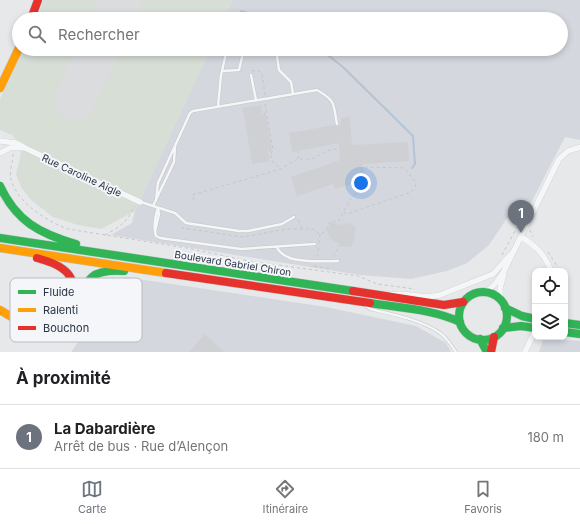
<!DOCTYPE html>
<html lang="fr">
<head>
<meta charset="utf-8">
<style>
	:root { --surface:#fff; --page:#f2f2f2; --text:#202124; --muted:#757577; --line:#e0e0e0; --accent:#6c737f }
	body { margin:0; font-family:Inter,sans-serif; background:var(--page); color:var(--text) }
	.controls { position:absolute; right:12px; bottom:12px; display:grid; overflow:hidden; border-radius:8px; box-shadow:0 2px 6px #0003 }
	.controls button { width:36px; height:36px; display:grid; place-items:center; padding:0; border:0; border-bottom:1px solid var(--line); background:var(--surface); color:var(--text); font:20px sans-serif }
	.you { position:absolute; left:361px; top:183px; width:14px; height:14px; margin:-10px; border:3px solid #fff; border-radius:50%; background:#1a73e8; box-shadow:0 0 0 6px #1a73e833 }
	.badge { display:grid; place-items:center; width:26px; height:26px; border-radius:50%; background:var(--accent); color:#fff; font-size:13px; font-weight:700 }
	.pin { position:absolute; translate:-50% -33px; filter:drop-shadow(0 1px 2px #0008) }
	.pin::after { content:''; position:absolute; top:21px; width:14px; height:12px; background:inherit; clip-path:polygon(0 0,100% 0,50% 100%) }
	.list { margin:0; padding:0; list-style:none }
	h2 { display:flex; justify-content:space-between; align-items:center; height:52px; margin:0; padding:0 16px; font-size:17px }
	h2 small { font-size:13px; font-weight:400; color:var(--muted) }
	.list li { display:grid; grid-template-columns:26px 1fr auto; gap:12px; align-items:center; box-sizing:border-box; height:64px; padding:0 16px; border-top:1px solid var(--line) }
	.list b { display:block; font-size:15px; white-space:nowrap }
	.list p { margin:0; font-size:13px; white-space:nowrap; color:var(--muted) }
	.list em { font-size:13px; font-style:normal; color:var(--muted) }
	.icon { flex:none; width:22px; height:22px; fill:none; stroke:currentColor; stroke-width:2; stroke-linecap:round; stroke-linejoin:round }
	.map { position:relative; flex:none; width:580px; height:352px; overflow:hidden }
	.search { position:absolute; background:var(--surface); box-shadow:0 2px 6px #0003; left:12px; right:12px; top:12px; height:44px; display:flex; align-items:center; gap:10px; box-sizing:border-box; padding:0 14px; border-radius:22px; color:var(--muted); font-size:15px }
	.sheet { height:116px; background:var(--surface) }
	nav { display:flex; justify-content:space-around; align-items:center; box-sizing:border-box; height:56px; border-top:1px solid var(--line); background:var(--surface); font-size:11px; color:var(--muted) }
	nav a { display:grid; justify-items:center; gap:2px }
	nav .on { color:var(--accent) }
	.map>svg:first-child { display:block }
	.built { fill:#d4d7dd }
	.green { fill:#d6ded6 }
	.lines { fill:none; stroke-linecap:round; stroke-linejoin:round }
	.stream { stroke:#b4c4d5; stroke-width:2 }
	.runway { stroke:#dadcde; stroke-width:41 }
	.building { fill:#ced0d3 }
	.lane-casing { stroke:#c4c6c8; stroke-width:3.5 }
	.street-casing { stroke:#c4c6c8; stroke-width:6 }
	.fast-casing { stroke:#c4c6c8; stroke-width:9 }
	.slow-casing { stroke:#c4c6c8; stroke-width:9 }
	.jam-casing { stroke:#c4c6c8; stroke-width:9 }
	.path { stroke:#c5c6ca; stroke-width:1; stroke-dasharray:3 3; stroke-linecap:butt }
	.lane { stroke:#f5f6f7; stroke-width:2.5 }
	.street { stroke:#f5f6f7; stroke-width:5.5 }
	.fast { stroke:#30b455; stroke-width:8 }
	.slow { stroke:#ff9f0a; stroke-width:8 }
	.jam { stroke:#e5322d; stroke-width:8 }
	.labels { text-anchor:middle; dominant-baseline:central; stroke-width:4; stroke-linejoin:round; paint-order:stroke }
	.street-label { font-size:10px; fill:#2b3445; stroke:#f4f6f9 }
	.key { fill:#f4f6f9; stroke:#b8bcc3; stroke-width:1 }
	.key-label { font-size:11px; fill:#2b3445 }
</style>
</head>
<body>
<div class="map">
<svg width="580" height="352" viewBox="0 0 580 352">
	<rect width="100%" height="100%" fill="#e6e8ea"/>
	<path class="built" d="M233,0H580V140L565,137L520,224L507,218L489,245L467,263L447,271L411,279L360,275L111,235L132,223L135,211L210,49H561V19H224Z
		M124,277L326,307L416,326L446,343L451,352H71Z
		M544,338L580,341V352H539Z"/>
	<path class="green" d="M43,0H233L224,19H37Z
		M23,49H210L135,211L101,229L78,225L53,217L30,199L21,187L16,174L21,154L19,143L12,135L0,130V99Z"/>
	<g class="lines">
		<path class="stream" d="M241,11L268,19
			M320,49L343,67L413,136L415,164L412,168"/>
		<path class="runway" d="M113,19L122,0
			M74,101L99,49"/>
	</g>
	<path class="building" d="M261,105L262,115L266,114L272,149L268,150L270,161L252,164L243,108Z
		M350,117L352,145L408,142L409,161L362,164L367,179L335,189L333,184L297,196L291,177L340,160L339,143L292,152L289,133L335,125L338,127L341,124V118Z
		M331,222L341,225L347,223L356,227L354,232L355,236L351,247H348L342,246L330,238L327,230Z
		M205,334L224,352H189Z"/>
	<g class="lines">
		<defs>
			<path id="lane" d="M276,49L279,70L291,82L293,94
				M222,71L239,70L244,49
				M251,75L256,100
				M218,106L221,75L227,49
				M156,200L158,183L190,113L193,111L317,90C336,101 333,103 337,124
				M141,202L153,206L174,162L175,147
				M153,206L175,213L186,223L239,231H248L282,224L294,217
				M155,232L159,214L158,208C155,217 153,227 156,236L160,238L241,249L315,244
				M277,247C284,265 322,261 338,261
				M366,306L370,309C392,314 422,320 440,333C447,338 451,345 456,352"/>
			<path id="street" d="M0,141L16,143L25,148L12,147L0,153
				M25,148L140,202
				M521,237C535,245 546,256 551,271
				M486,292L495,284L504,271L559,159L568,151L580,147
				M391,295L399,294L428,297L440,295L493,274L511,254
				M500,300V288L504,274
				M525,352L535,331"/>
			<path id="fast" d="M0,186C16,221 40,234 76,244
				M0,238L353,291
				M459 316a24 24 0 1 1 48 0a24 24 0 1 1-48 0Z
				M370,303C400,308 432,309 460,322
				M77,306C88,278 90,269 124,271
				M505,308L522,316L535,319
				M565,323L580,325
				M503,328L521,326L535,328
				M565,332L580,334
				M480,339L487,352"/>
			<path id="slow" d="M0,88L19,48
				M0,248L166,273
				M0,310C26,326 44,336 71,315"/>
			<path id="jam" d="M31,19L38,0
				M37,258C72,267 79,280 71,315
				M166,273L370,303
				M353,291L444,305L463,302
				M491,352L494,337"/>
		</defs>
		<use href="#lane" class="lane-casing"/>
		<use href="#street" class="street-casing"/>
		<use href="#fast" class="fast-casing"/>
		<use href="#slow" class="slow-casing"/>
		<use href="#jam" class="jam-casing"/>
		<path class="path" d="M252,71L257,70L262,73L265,95
			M265,104L273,149L271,154
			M264,115L265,109
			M270,149L272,161L280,168
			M13,154C13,162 9,171 11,179C16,202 48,222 68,229L187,248L249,261L358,276L377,284L415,289
			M298,159L299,151
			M194,200L192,195L281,169L297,159H311L330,150L339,149
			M344,212L347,214L411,192L415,188L416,183L405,168L364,167
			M298,220L302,228
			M182,227V228L243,237L286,229H313L320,234L326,231L330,221H339L349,201L356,193L357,182
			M530,230L533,237
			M105,235C122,226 126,222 135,206
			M319,243L320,234
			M548,252L556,264L558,271
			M502,255L517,227L520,226
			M317,257L319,246
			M333,257L340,245
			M314,266L331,269"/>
		<use href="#lane" class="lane"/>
		<use href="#street" class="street"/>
		<use href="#fast" class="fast"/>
		<use href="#slow" class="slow"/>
		<use href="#jam" class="jam"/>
	</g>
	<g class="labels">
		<g class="street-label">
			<text transform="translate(82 175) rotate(25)">Rue Caroline Aigle</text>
			<text transform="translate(233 263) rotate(9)">Boulevard Gabriel Chiron</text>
		</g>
	</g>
	<rect x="10" y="278" width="132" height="64" rx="6" class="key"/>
	<rect x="18" y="290" width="18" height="4" fill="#30b455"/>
	<rect x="18" y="308" width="18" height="4" fill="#ff9f0a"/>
	<rect x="18" y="326" width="18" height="4" fill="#e5322d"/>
	<g class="key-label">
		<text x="43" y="296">Fluide</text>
		<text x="43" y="314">Ralenti</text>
		<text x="43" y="332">Bouchon</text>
	</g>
</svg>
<div class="controls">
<button><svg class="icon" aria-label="locate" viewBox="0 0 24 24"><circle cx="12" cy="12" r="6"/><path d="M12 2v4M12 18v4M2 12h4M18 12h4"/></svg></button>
<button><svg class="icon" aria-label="layers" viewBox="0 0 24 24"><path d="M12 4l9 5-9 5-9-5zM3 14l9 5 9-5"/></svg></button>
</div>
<div class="you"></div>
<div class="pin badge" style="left:521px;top:233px">1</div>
<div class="search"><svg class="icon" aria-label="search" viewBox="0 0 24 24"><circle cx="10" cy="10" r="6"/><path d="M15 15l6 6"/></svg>Rechercher</div>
</div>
<section class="sheet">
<h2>À proximité<small></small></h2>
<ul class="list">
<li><span class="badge">1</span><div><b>La Dabardière</b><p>Arrêt de bus · Rue d’Alençon</p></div><em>180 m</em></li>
</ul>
</section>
<nav>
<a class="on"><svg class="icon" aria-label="map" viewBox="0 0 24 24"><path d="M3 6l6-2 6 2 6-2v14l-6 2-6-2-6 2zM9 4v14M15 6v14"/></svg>Carte</a>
<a><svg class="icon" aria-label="directions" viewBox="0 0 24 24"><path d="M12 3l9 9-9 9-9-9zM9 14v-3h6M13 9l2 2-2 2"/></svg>Itinéraire</a>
<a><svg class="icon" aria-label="saved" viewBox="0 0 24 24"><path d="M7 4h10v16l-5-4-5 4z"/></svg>Favoris</a>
</nav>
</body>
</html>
